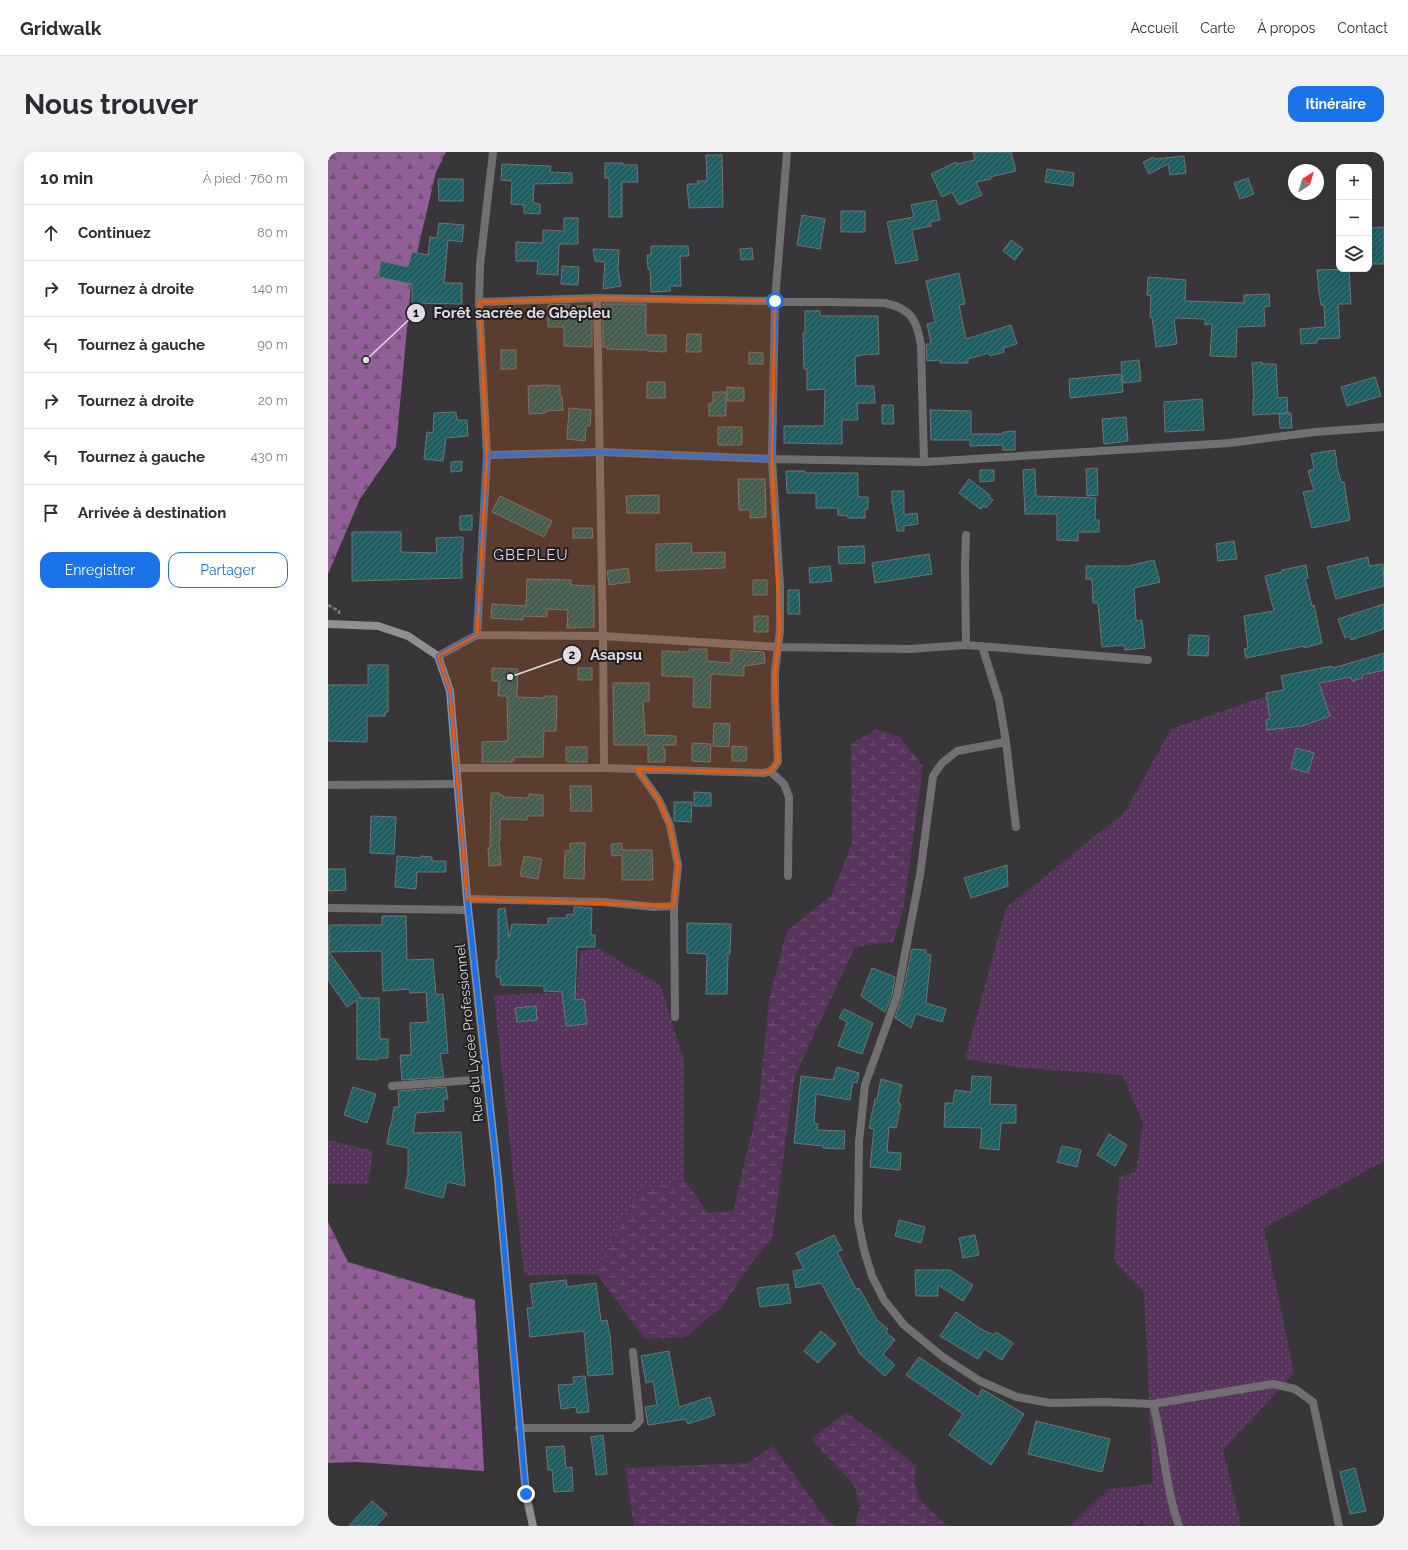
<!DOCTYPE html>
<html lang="fr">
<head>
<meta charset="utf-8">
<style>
	:root { --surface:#fff; --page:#f2f2f3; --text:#2b2b33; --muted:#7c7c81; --line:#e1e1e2; --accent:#1a73e8 }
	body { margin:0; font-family:Raleway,sans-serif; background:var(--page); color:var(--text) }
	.controls { position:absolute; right:12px; top:12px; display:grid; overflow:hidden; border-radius:8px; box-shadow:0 4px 16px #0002 }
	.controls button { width:36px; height:36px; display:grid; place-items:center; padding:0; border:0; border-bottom:1px solid var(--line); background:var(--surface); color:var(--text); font:20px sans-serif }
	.compass { position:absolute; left:960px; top:12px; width:36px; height:36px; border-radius:50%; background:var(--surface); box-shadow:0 4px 16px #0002; rotate:37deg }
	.stop { position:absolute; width:12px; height:12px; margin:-9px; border:3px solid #1a73e8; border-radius:50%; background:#fff }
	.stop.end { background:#1a73e8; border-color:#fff; box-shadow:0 1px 4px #0008 }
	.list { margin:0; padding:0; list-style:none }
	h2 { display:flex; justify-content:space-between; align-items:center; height:52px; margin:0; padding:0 16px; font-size:17px }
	h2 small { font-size:13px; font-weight:400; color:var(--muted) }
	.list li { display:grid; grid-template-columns:26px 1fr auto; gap:12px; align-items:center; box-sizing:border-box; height:56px; padding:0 16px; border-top:1px solid var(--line) }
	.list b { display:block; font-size:15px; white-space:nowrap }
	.list em { font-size:13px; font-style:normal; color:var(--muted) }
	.actions { display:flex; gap:8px; padding:12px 16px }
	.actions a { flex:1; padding:9px 0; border:1px solid var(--accent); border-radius:12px; text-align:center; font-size:14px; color:var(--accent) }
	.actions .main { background:var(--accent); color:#fff }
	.icon { flex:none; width:22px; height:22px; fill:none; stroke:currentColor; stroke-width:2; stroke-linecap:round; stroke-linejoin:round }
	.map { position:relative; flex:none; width:1056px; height:1374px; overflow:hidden; border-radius:12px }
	header { display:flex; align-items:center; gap:24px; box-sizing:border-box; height:56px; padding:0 20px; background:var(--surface); border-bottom:1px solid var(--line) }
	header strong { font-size:19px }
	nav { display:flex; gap:22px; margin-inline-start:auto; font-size:14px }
	.intro { display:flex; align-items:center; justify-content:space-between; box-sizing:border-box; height:96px; padding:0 24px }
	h1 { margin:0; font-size:28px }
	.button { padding:10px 18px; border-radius:12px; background:var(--accent); color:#fff; font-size:14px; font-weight:700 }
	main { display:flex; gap:24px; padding:0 24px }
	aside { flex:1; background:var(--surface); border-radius:12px; box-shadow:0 4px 16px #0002 }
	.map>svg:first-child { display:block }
	.grass { fill:url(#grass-dots) }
	.forest { fill:url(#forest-firs) }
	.wetland { fill:url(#wetland-marsh) }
	.building { fill:url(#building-hatch); stroke:#6e7474 }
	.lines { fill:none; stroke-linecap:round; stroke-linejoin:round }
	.path { stroke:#7e7c7f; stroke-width:2.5; stroke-dasharray:4 2; stroke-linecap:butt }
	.minor { stroke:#717071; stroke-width:8 }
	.secondary { stroke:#918f91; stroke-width:8 }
	.route { stroke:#1a73e8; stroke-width:5 }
	.marked { fill:#e8590c; fill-opacity:0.2; stroke:#e8590c; stroke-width:3; stroke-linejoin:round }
	.labels { text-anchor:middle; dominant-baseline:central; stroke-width:4; stroke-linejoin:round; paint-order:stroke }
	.street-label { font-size:14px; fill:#dfdddf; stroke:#201e20 }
	.neighbourhood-label { font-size:15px; letter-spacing:1px; fill:#dfdddf; stroke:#201e20 }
	.leader { fill:none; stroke:#dfdddf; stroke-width:1.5 }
	.callout-dot { fill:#dfdddf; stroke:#201e20; stroke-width:1.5 }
	.mark-label { font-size:12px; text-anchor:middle; font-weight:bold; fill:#111 }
	.callout-label { font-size:15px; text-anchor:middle; font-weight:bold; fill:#dfdddf; stroke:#201e20; stroke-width:4; stroke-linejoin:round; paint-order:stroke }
</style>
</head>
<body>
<header>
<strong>Gridwalk</strong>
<nav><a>Accueil</a><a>Carte</a><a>À propos</a><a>Contact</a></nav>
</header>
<div class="intro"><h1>Nous trouver</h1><a class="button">Itinéraire</a></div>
<main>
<aside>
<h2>10 min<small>À pied · 760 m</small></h2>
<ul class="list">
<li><svg class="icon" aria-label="ahead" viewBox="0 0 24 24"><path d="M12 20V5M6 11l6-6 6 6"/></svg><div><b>Continuez</b></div><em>80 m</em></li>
<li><svg class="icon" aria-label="right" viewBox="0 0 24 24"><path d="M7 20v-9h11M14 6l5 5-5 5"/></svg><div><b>Tournez à droite</b></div><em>140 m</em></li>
<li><svg class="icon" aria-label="left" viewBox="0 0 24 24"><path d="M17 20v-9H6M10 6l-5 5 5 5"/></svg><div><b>Tournez à gauche</b></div><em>90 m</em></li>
<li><svg class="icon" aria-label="right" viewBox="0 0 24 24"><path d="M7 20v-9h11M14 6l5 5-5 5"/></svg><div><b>Tournez à droite</b></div><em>20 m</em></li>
<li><svg class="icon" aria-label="left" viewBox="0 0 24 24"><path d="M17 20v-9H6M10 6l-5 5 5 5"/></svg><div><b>Tournez à gauche</b></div><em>430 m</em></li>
<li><svg class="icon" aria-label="arrive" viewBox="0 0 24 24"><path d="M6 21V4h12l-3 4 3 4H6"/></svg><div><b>Arrivée à destination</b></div></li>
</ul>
<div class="actions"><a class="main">Enregistrer</a><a>Partager</a></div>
</aside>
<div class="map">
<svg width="1056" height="1374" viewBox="0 0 1056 1374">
	<defs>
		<pattern id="grass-dots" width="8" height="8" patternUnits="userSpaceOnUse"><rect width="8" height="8" fill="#57345b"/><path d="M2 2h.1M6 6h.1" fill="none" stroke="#6f5172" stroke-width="1.8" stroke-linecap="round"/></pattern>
		<pattern id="forest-firs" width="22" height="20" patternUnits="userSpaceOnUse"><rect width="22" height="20" fill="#915e97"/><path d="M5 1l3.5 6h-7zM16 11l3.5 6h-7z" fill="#6e5171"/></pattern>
		<pattern id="wetland-marsh" width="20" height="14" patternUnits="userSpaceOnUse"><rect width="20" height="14" fill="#57345b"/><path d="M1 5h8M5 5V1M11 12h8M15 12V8" fill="none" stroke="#6f5172"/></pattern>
		<pattern id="building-hatch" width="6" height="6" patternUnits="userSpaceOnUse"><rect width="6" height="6" fill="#205e62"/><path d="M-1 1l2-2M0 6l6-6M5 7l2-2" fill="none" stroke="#407578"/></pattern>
	</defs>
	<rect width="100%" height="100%" fill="#39363a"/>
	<path class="grass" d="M1056,503V1009L936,1076L966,1221L895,1298L913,1374H816L815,1368L808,1374H742L781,1337L825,1332L816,1140L786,1109L791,1025L808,1020L815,970L794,923L695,916L637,907L678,756L797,660L843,577Z
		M271,797L333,834L356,909V1027L313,1039L292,1071L269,1122L196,1123L166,843L249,840L252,799Z
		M0,988L45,999L40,1032H0Z"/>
	<path class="forest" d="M0,0H118L108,20L84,122L68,295L32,347L0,422Z
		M0,1070L20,1110L147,1148L156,1319L29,1310L0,1311Z"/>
	<path class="wetland" d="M549,577L572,585L595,614L575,759L565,790L527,795L467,923L444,1087L427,1106L394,1155L357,1185L317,1187L269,1122L292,1071L313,1039L356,1027L380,1061L405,1059L431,950L441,846L459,779L503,744L524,691L523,592Z
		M518,1260L588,1313L586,1330L592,1348L619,1374H527L532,1354L526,1333L483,1287Z
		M445,1294L499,1368L507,1374H306L297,1316L420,1311Z"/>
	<path class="building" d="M645,0H683L688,19L662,25L663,27L648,30L654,43L631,53L624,40L614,45L603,22L628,10L629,12L647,8Z
		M378,3H394L395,55L361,56L359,32H370L369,29H379Z
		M856,4L858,21L842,23L840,12L821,22L815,10L826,5L827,7Z
		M277,11H295V13H309L310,30H294V65H281V26H277Z
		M174,12L223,14L222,20L244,21V31L206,32L205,51L212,52V62L196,61V53L183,52L184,29L173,28Z
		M719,17L746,21L745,34L717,30Z
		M920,26L926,42L912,47L906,31Z
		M110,27H135V49H111Z
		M608,48L612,68L602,70L603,74L584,78L590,108L568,112L559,70L586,65L583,53Z
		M513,59H537V80H513Z
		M474,63L497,67L492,97L469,93Z
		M236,66H250V92H231L230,123L209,122L210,109H188V90L215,91V78L236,79Z
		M111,71L136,73L134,90L120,88L116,131H134V152L84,151V132L50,125L53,109L80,115L84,100L100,103L102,85L109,86Z
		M1056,75V112H1041V76Z
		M683,88L695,97L687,108L675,99Z
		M323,94H360L361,104H352L353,134H342V139L323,140L322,117H320L319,103H323Z
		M424,96L425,107L413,108L412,97Z
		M265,97L291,98L290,117L293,134L275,137L277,110L267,109Z
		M234,114L251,115L250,133L233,132Z
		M1021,117L1023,152H1010L1012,186L989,187V191L973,192L972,177L997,175L996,153H993L991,141L989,118Z
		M631,121L637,152L631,153L638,187L683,173L689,192L675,196L676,200L662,204L661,201L640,207V211H612V208L599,209L598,192H603L599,172L607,170L598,129Z
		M820,125L858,128L857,149L916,151V143L941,142L942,154L936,155L937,174L909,175L908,205L882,204L884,172L877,173V167L846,166L849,192L828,195L824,165H822L823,144L819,143Z
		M241,152V154H264V195L236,194V175H220V153Z
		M275,152H318V183H338V200L320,199V198L279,197V195H275Z
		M477,159H492V164H550L551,202L532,203V204H527L528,234H546L547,251H529L530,268H514V292L456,291V274H496L497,237L479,238V217H476L475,181H477Z
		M359,182H373V200H358Z
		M173,198H188V217H173Z
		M421,200L435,201V212H421Z
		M811,208L813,229L795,231L793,210Z
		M934,210V212H948L950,246L959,245L960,261L925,263V247H926L924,211Z
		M793,222L795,240L742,246L741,227Z
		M1047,225L1053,244L1019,254L1013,235Z
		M319,230H337V246H319Z
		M217,233L232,234V244H234L235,258L218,259V261L201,262L200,234Z
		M399,235L416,236V249H399Z
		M385,240H398V264H381V251H385Z
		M874,247L876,278L837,280L836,250Z
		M554,253H565L566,272H554Z
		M241,256L263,258L262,274H258L257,289L239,287Z
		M602,258L643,259V282H675V280L687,279V298H675V293L642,294V288H603Z
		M128,260L129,268H139L140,284L118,286L115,309L96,307L99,280L105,281L106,261Z
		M963,261L964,276H952L951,262Z
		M798,265L800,289L776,292L774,267Z
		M390,275H414V293H390Z
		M1007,298L1009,311H1008L1013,330H1016L1022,368L984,376L975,340L986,338L980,319L986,317L983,302Z
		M134,309V319L123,320V310Z
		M769,316L770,343L759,344L758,317Z
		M707,317L708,344L768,346L767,368H771V380H750V389L729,388V362H697L695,318Z
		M652,318H666V329L652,330Z
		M458,319H477V321H530V345H540V357H537V366H520V364L510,363V356H488V341H459Z
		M410,327H437L438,365L422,366V358H411Z
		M641,327L662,343L661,345L665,348L658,356L656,354L653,357L648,354L631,341Z
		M564,339H576V363L589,361L590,372L576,374V379H569L565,352H564Z
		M331,343V361H299L298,344Z
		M172,344L224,369L216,385L164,360Z
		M144,363V378H132V364Z
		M245,376H264L265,386H245Z
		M24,380H73V400L109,401L108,386L135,385V399H134V426L24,429Z
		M906,389L909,407L890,409L888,392Z
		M363,391L364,401L397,400V416L328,419V392Z
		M536,394L537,411L511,412L510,395Z
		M601,402L604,422L547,431L544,411Z
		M1040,405L1041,414L1055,412L1056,434L1008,447L999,415Z
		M826,408L832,430L806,436L808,469L814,468L817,496L797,498L796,493L774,495L770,451H765L764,427H758V414H800Z
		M978,413L980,426H977L984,454L986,453L994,491L976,496V494L918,506L916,497L920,496L916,464L946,459L937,424L954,420V418Z
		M502,414L504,429L482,431L481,416Z
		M300,416L302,430L281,433L279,419Z
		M199,427L243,428V433L266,434V475L239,476L240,458L219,457V465L195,464V468L163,466L164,452L198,454Z
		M425,428H439V443H425Z
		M460,438H471L472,462H460Z
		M1056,452V477L1023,488L1022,484L1017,486L1010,467Z
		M426,464H440V480H426Z
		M861,483L881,484L880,504L860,503Z
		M361,497H379V509L403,511V498L436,500L437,511L416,514V524L383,522L382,556L365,555L366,525L334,524V499L361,500Z
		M1056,501V518L1034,523L1035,526L1024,529L1023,525L991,531L1002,564L974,574L939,578L938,568L942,567L938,541L956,538L953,524L1004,514L1005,516Z
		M40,513H60V560H57V564H39V590L0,589V533H40Z
		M164,516L190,517L189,545L217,546V544H229L228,579H216L215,605H186V610H154V590L180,589L179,544H170L171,529H164Z
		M250,516H264V528H250Z
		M285,531H321V549H315L317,583L348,584V593H335V597H337V610H320V593H286Z
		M386,571L402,572L401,595L385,594Z
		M364,591L383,592L382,610L364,609Z
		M404,594L419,595L418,609H404Z
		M238,595H259V610H238Z
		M968,596L986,601L980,621L963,616Z
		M242,634H263L264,659H243Z
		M366,640L383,641V654H366Z
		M163,641H171V643H175V645L201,646V642L215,643V664H199V668L172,667V689L171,690L173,713L161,714L160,696H162Z
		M346,650H364L363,670L346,669Z
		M43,664L68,665L66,702L42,701Z
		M242,691H257L256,727L236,726L237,699H242Z
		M294,691V698H324L325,728H294V703L284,704L283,692Z
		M69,704L93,706V704L104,705V709H118V720H89L88,737L67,735Z
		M196,704L214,707L210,727L192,724Z
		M679,713L680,734L643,746L636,726Z
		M0,717H17L18,738L0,739Z
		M246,755L264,756L263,783H267V795H249L247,848L256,847L259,872L238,874L234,840L216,839V834L173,833L172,825H168V808H170V757L177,756L181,786L184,772L220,773V766H239V762L246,763Z
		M54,764H78L79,808L105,807L108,843L115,842L120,901L112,902L116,925L74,928L72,903H83L82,871L100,870L98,840L82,841L81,837L55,839L54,819V799L1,800L33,845L31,846H51L52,887H60V906H50V908L29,907V848L19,855L0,828L1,773H54Z
		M359,771L403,772L402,802H400L399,842H378L379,802L359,801Z
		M584,797L598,798V802L603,803L598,851L618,857L614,870L588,862L583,876L567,866L574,845Z
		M544,816L567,825L564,843L557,860L533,844Z
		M208,854L209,868L189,870L187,856Z
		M516,857L545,871L534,902L510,894L519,870L511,866Z
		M509,915L531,921L529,931L525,930L522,948L488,942L486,971L490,972L489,978L517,979L516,997L495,996V994L466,991L473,924L505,928Z
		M644,924L663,925L662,952L688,953V971H673L671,998L652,996L654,976L616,975L617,951H625L627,938L643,940Z
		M553,927L574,933L570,951L573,952L568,976L561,975L559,1000L573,1001L572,1018L542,1015L546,977L541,976L547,947H549Z
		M25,935L48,942L39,971L16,963Z
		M118,935L120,947H115L116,959L88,961L85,981L133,980L137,1034L119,1030L115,1046L77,1036L80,1022V996L59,992L62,974H63L66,955H71L70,939Z
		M781,982L799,993L787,1014L769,1003Z
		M734,994L753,998L749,1015L729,1010Z
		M571,1068L597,1075L593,1091L567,1084Z
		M506,1083L514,1098L509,1100L528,1137L531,1136L549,1168L560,1177L558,1180L567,1188L555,1202L567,1213L557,1224L532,1202L493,1131L468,1136L465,1119L476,1117L468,1101Z
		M647,1083L651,1103L635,1106L631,1086Z
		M587,1118H622L645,1133L635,1149L610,1133V1144H588Z
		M238,1128L239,1135L268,1131L273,1169L279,1168L282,1183L285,1222L260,1224L256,1179L202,1185L199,1156H205L202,1132Z
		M460,1132L463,1151L432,1155L429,1136Z
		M628,1160L653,1177L666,1183L668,1180L685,1191L674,1208L656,1197L650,1207L612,1184Z
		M493,1179L508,1192L490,1211L476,1199Z
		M341,1199L351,1255L382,1245L387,1263L360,1272L358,1267L320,1273L317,1255L329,1253L325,1229L318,1231L313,1204Z
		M591,1205L650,1245L654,1237L696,1262L680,1288L663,1313L621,1283L635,1262L578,1223Z
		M257,1224L261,1260L249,1261L248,1255L233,1257L230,1233L246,1232L245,1225Z
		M708,1269L782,1287L774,1320L700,1302Z
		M275,1283L279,1322L268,1323L263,1285Z
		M236,1294L238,1316L244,1315L245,1339L226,1340L224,1318H220L218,1295Z
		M1027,1316L1038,1359L1022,1362L1012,1320Z
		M44,1349L59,1362L48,1374H21Z"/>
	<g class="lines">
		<path class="path" d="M0,453L11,459V462"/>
		<path class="minor" d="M269,146L275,484L276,616
			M151,150L269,146L557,151C584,157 589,168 593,194L596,310
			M159,303L272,300L444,307L596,310L902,291L987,280L1056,275
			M149,483L159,303L151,150L152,113L165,0
			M638,493L637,412L638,383
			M654,494L671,548L678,590L688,675
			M110,504L149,483L275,484L450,495L581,497L638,493L820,508
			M678,590L629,599L614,611L605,624L592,723L569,844L537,933L531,990L530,1068L536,1098L544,1124L556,1148L576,1173L615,1205L652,1229L689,1245L722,1251L776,1250L825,1252C836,1292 837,1335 851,1374
			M129,616H276L436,621C444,619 446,617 450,609L447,546V520L452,478V435L444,307L447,149L459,0
			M309,617L331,648L342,673L350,713L346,754L347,865
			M443,620L456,632L461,645L460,724
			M0,633L130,632
			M139,747L276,750L326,755L346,754
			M0,756L140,758
			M64,934L158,927
			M825,1252L945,1232L967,1237L985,1250L1011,1374
			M191,1276H304L309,1272L312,1268L305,1200"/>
		<path class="secondary" d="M0,472L50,474L80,484L110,504L122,539L139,747L170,1027L198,1342L205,1374"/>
	</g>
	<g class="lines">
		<path class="route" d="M198,1342L170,1027L139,746L122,539L110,504L149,483L159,303L272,300L444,307L447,149"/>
	</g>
	<path class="marked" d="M269,146L447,149L444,307L452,478L447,520L450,609L443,620L436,621L309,617L331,648L342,673L350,713L346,754L139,747L122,539L110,504L149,483L159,303L151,150Z"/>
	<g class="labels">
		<g class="street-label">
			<text transform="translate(141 881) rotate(-96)">Rue du Lycée Professionnel</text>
		</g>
		<g class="neighbourhood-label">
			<text x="203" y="403">GBEPLEU</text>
		</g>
	</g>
	<path class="leader" d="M38 208L88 161M182 525L244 503"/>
	<g class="callout-dot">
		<circle cx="38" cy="208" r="4"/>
		<circle cx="182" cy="525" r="4"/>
		<circle cx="88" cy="161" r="10"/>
		<circle cx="244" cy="503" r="10"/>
	</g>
	<g class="mark-label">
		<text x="88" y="165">1</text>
		<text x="244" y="507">2</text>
	</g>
	<g class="callout-label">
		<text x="194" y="166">Forêt sacrée de Gbêpleu</text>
		<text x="288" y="508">Asapsu</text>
	</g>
</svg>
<div class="controls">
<button>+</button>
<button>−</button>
<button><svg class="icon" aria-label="layers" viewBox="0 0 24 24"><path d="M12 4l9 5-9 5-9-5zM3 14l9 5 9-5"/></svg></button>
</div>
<svg class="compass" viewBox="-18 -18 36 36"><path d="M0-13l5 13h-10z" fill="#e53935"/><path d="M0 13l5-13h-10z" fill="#7c7c81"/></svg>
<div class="stop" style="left:447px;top:149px"></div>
<div class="stop end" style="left:198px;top:1342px"></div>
</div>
</main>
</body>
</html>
